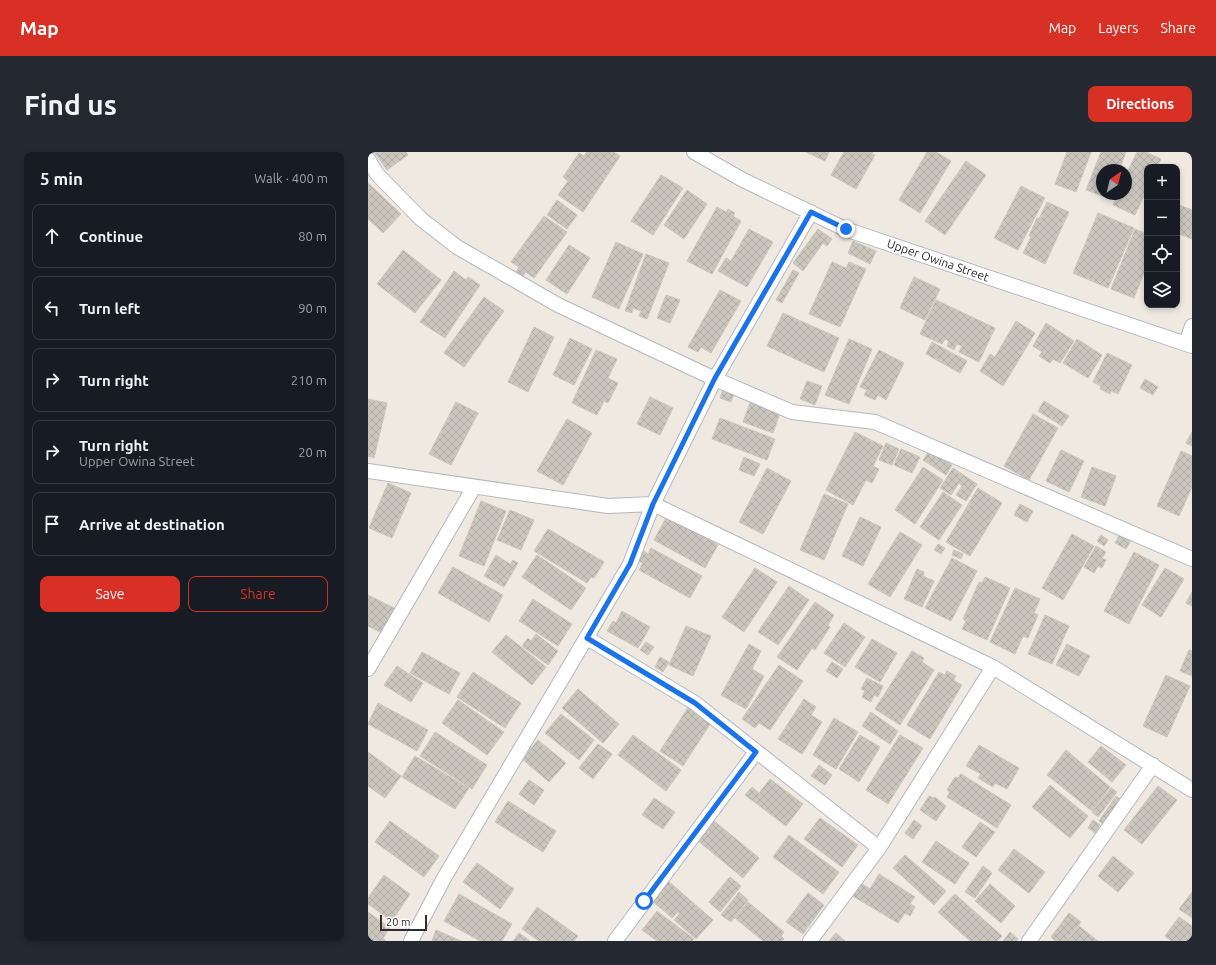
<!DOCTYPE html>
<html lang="en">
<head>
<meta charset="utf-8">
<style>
	:root { --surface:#171b24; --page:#242831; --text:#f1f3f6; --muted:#9ea1a6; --line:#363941; --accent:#d93025 }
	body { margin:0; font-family:Ubuntu,sans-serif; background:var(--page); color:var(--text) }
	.controls { position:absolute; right:12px; top:12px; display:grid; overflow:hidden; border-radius:8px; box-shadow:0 2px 6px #0003 }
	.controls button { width:36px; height:36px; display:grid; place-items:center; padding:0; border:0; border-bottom:1px solid var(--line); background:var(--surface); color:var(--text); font:20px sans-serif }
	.compass { position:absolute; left:728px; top:12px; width:36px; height:36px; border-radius:50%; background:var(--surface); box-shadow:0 2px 6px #0003; rotate:35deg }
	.scale { position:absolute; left:12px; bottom:10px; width:47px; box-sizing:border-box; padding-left:4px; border:2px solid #2e2e2e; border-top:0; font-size:11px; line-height:14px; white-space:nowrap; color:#2e2e2e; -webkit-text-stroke:3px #fff; paint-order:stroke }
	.stop { position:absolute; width:12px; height:12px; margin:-9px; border:3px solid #1a73e8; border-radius:50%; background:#fff }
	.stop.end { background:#1a73e8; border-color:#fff; box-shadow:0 1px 4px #0008 }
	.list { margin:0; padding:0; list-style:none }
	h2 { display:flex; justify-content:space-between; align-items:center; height:52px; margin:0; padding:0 16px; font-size:17px }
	h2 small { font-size:13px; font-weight:400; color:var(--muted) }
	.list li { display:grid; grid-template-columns:26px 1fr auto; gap:12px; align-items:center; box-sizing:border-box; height:64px; margin:0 8px 8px; padding:0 8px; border:1px solid var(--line); border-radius:8px }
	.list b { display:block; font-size:15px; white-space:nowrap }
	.list p { margin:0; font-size:13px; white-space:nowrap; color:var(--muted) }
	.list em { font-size:13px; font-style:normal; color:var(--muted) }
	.actions { display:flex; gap:8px; padding:12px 16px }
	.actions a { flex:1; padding:9px 0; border:1px solid var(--accent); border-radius:8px; text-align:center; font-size:14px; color:var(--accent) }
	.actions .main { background:var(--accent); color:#fff }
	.icon { flex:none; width:22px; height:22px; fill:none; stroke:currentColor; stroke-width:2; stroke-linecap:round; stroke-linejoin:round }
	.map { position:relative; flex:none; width:824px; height:789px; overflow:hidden; border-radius:8px }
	header { display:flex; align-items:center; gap:24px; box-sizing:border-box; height:56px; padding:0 20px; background:var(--accent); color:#fff }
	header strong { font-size:19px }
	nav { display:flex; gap:22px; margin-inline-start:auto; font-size:14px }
	.intro { display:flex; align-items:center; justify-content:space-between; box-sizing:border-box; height:96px; padding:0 24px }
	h1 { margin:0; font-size:28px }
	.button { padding:10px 18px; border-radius:8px; background:var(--accent); color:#fff; font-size:14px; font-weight:700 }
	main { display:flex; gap:24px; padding:0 24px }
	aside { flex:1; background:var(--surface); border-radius:8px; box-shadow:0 2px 6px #0003 }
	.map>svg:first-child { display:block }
	.building { fill:url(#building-cross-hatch); stroke:#cbc5ba }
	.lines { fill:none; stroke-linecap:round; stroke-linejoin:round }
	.minor-casing { stroke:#b4b7c1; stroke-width:16 }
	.minor { stroke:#fff; stroke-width:14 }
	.route { stroke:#1a73e8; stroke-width:5 }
	.labels { text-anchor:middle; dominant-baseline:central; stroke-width:3; stroke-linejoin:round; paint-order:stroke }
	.street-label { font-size:12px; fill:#2e2e2e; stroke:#fff }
</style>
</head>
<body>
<header>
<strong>Map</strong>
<nav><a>Map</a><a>Layers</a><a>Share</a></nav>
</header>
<div class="intro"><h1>Find us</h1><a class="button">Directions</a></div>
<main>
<aside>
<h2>5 min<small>Walk · 400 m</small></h2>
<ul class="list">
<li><svg class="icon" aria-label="ahead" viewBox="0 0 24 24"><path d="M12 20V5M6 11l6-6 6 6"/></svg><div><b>Continue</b></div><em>80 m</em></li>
<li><svg class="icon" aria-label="left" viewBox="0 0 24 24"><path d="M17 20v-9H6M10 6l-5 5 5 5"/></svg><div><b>Turn left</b></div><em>90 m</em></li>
<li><svg class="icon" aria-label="right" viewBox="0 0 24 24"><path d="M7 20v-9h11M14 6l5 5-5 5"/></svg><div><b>Turn right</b></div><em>210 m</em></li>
<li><svg class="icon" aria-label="right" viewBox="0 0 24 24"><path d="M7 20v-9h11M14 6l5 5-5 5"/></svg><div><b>Turn right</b><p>Upper Owina Street</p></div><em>20 m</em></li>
<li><svg class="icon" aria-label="arrive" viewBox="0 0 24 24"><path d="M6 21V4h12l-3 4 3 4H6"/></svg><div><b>Arrive at destination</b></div></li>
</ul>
<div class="actions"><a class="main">Save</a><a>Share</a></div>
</aside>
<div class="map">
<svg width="824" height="789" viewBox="0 0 824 789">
	<defs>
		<pattern id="building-cross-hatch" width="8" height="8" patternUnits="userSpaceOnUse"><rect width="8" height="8" fill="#cbc7bf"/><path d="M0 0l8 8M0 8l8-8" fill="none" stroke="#afaba4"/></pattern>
	</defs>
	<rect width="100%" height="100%" fill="#efe9e1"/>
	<path class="building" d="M8,0H38L40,3L19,18L7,1Z
		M219,0H246L252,4L215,60L190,43L200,29L195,25L211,1L216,4Z
		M438,0H461L457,9Z
		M476,0H505L504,2L507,3L488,37L463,23Z
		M559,0H568L583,9L552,61L531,48Z
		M699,0H723L708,40L687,32Z
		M733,0H758L751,18H734V42H741L740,46L718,38Z
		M769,0H778L793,7L789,15H779V37L767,63L745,53L750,42H758V23Z
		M598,9L618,23L577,83L557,69Z
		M293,23L315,36L285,83L263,69Z
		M0,31L33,62L15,81L0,67Z
		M653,34L677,46L650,98L626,86Z
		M319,38L339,52L316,87L296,73Z
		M189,48L209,63L199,77L179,63Z
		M679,50L701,60L677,112L655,101L663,85L661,84L669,66L671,67Z
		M809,52L824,58V87L809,81Z
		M349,55L358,60L360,57L367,61L365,64L373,69L344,122L319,109Z
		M730,61L766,76L740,136L705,121Z
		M176,64L199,80L166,126L158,120L154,125L148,120L151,115L143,110Z
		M381,77L405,90L379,135L350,119L358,106L363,109Z
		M450,77L464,87L459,94L455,91L435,119L425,111Z
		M767,77L779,82V113L766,146L743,137Z
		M485,89L508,99L502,112L480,101Z
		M248,90L275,102L251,157L224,145Z
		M201,93L222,106L199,142L178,128Z
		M35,98L73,128L47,161L9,132Z
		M278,102L301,111L279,167L271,164L273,159L265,156L264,161L257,159Z
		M464,110L478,116L481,110L498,117L472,175L441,162Z
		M425,118L431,121L414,151L408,148Z
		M86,119L98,128L100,125L112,133L77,186L52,170Z
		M546,125L572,137L557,168L532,156Z
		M352,138L373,149L343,201L333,195L330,200L320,195Z
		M298,143L312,148L302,171L289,166Z
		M116,145L136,159L96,215L76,201Z
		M568,148L627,176L611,210L591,200L594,194L589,192L586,198L579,194L581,189L577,187L574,192L552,182Z
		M415,161L471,186L456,220L399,194Z
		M648,169L667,181L635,234L612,219L622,202L627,205Z
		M678,171L706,189L692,211L685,207L682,211L671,204L674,200L665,194Z
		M166,175L186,185L160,240L140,230Z
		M202,186L224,197L206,233L185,223Z
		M481,187L504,197L481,252L457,243Z
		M709,187L734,203L720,226L695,211Z
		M564,190L599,209L592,221L558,202Z
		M228,198L249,207L240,226L250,231L240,251L236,249L229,263L204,251Z
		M511,198L536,211L518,248L510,243L507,248L496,243L499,238L492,235Z
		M739,201L764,213L750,242L743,239L742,242L732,237L733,234L725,230Z
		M777,227L790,235L785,243L772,236Z
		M439,229L454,234L447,253L432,247Z
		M356,234L367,238L363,250L352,246Z
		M282,245L305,256L292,283L269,272Z
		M0,247L19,251L6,306L0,304Z
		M383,248L413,258L405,281L375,270Z
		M676,249L701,264L694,274L670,259Z
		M88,250L110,261L83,313L61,302Z
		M665,262L690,276L661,328L636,314Z
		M352,266L407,287L399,308L344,287Z
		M199,267L224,281L195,333L169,319Z
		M487,280L515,294L505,314L511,317L504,331L498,328L485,353L458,338Z
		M824,280V294L818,291Z
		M518,291L531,297L524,313L511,308Z
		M533,297L552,305L544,321L526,313Z
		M562,298L584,313L578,323L555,308Z
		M693,298L716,309L701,340L678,329Z
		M813,299L824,304V335L811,364L789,354Z
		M376,305L392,312L386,324L371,318Z
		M555,315L575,328L547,372L527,358Z
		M724,315L748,324L737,354L713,345Z
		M399,316L423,329L395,382L371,370Z
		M585,316L609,332L598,349L588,343L594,334L591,331L583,343L572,336Z
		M20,331L43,341L24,386L1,376Z
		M610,336L634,351L602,404L578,390Z
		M575,340L594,353L571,388L552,375Z
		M456,342L480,352L456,408L432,398Z
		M113,349L138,359L116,414L91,404Z
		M652,352L665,359L659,370L646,363Z
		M142,358L166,368L153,398L129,388Z
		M299,364L350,393L337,416L286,388Z
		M492,365L513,375L495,414L474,404Z
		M180,377L236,410L226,426L223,425L219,431L166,399Z
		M532,380L554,393L522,445L500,432Z
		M704,382L726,394L695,448L674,436Z
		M752,382L763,388L758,397L747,391Z
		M733,383L740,388L736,394L729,389Z
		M570,392L577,396L573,402L566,398Z
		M728,394L738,400L734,406L738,408L734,416L730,414L726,421L716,415Z
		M283,396L334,424L322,446L271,418L275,411L270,409L276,399L280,402Z
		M586,398L595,402L593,407L584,403Z
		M766,400L791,413L761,472L736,459Z
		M128,403L142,412L145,408L150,411L136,435L116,424Z
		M169,403L218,436L203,458L154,425Z
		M584,406L609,419L583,469L557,456Z
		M85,415L135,443L121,470L70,441Z
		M387,416L409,430L376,480L354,465Z
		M797,416L816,427L793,465L774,453Z
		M549,417L556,420L555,424L566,429L554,455L536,447Z
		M617,425L642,436L619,488L594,477L598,469L595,467L611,430L614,431Z
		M421,434L441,448L410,493L390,480Z
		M647,436L672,447L666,461L670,463L660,486L655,484L647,502L622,490Z
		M824,440V454L818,451Z
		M0,443L26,456L14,481L0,474Z
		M165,447L204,472L190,494L151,469Z
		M447,450L466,463L460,473L462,475L447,498L444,496L429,518L409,505Z
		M254,459L282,475L270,496L239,479L245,469L248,471Z
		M677,463L701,474L684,512L660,502Z
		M476,471L497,485L477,515L456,501Z
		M318,474L343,484L325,524L301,513Z
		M168,482L190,499L180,513L154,494L160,486L163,489Z
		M138,483L178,515L164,533L124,500Z
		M504,487L529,501L512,530L487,515Z
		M278,490L286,495L280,503L272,498Z
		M381,492L393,499L384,517L396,524L378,557L353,543Z
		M699,492L722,504L711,524L688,513Z
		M821,498L824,499V524L812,519Z
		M544,499L556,506L554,510L566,518L532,573L507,557Z
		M54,500L92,521L81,542L42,521Z
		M292,505L301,510L295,520L287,515Z
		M464,510L475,517L469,526L458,519Z
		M411,513L435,529L402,578L391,571L387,576L374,567Z
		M29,514L55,531L43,550L16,533Z
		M579,519L588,524L585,528L594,533L562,587L539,573L571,520L577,523Z
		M105,520L153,551L137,576L89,545Z
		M798,523L822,534L799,585L775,574Z
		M499,526L515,534L510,545L506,543L503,550L494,545L497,539L493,537Z
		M210,537L251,572L235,591L194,556Z
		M436,547L448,555L443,563L454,570L434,602L410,587Z
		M90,548L136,580L119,603L74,571Z
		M10,551L60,578L49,599L0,572Z
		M321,554L344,569L315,614L292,599Z
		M503,560L530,579L522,592L494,574Z
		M193,562L226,588L211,608L177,581Z
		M466,566L490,580L468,617L445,603Z
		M67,580L119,613L104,637L52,604Z
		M265,583L313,618L298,639L250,603Z
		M492,583L512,595L491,630L471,617Z
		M532,583L555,596L520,652L498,638Z
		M170,588L198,611L181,630L154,607Z
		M230,592L244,602L225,627L211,616Z
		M611,593L651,616L639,637L627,631L625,635L610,626L613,622L598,614Z
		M733,594L758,613L744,630L720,610Z
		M698,598L742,635L724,659L679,623Z
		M0,600L33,624L17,646L0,634Z
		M47,604L101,636L87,657L34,625Z
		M451,613L464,623L457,633L443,624Z
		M593,622L643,653L629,676L579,645L582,640L579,638L587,625L590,626Z
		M402,627L435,652L418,674L377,643L384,635L391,641Z
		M161,628L176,638L166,653L151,642Z
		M682,633L720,664L702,686L664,655Z
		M790,634L809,648L774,692L756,678Z
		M743,636L749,640L730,665L724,660Z
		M561,644L566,646L567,645L578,654L568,669L552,658Z
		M748,644L755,649L738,674L731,669Z
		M286,646L307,660L295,677L274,663Z
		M140,649L188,679L175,700L127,670Z
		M452,666L490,693L474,715L436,687Z
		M345,668L391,706L375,726L329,688Z
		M546,668L554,674L545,687L537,681Z
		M725,668L732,673L727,681L720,676Z
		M22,669L71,704L56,725L7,690Z
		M612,670L627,680L608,705L594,695Z
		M421,683L471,720L455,742L405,705Z
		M568,689L601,711L587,732L554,710Z
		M646,697L677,720L661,741L630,718Z
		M537,703L578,739L566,753L525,716Z
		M745,704L766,721L750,740L730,724Z
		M109,711L146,737L132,757L95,730Z
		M615,714L624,721L607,746L597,740Z
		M511,722L547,745L542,751L547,755L542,764L537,761L530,771L483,743L491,730L502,737Z
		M16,723L42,742L24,769L0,752V746Z
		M362,725L373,734L352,760L341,750Z
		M299,728L345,768L328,787L306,768L312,761L310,760L304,766L282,747Z
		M622,732L647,754L633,771L607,749Z
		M371,740L380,748L363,770L353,763Z
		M824,740V766L811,757Z
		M440,741L456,753L435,782L418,770Z
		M91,742L144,772L134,789H112L76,769Z
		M587,742L634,784L629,789H602L570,760Z
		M380,750L416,780L413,784L416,787L414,789H395L367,766Z
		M169,755L210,784L206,789H171L154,777Z
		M289,759L326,787L324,789H289L274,778Z
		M0,760L22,776L15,786L18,789H0Z
		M701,761L713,770L698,789H687L683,785Z
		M811,765L824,774V789H803L797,784Z
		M711,774L730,789H699Z
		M68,778L93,789H64Z
		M642,780L650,787L648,789H635Z
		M151,781L162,789H145Z
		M468,781L477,789H461Z"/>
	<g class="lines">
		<defs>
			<path id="minor" d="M326,0L375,28L477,77L824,194
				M0,7L9,22L53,67L89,95L190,153L347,227L424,260L507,270L824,407
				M818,192L824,174
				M0,319L240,354L285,352L625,515L824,638
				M219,486L327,551L511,696
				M0,517L106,335
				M43,789L76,726L262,412L285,352L347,227L443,60
				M247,789L388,600
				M442,789L511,696L625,515
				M661,789L785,613"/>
		</defs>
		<use href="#minor" class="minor-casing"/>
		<use href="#minor" class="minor"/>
	</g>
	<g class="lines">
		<path class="route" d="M276,749L388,600L327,551L219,486L262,412L285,352L347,226L443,60L478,77"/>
	</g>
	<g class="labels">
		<g class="street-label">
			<text transform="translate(570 108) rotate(19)">Upper Owina Street</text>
		</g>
	</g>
</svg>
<div class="controls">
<button>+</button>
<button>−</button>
<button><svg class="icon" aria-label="locate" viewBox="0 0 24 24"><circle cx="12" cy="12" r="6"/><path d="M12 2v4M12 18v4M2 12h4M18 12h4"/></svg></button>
<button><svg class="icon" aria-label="layers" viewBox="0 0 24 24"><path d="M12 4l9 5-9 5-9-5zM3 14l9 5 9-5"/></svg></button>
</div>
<svg class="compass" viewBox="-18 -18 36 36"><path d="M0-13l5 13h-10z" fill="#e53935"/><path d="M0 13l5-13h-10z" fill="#9ea1a6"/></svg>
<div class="scale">20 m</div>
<div class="stop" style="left:276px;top:749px"></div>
<div class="stop end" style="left:478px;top:77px"></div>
</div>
</main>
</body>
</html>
